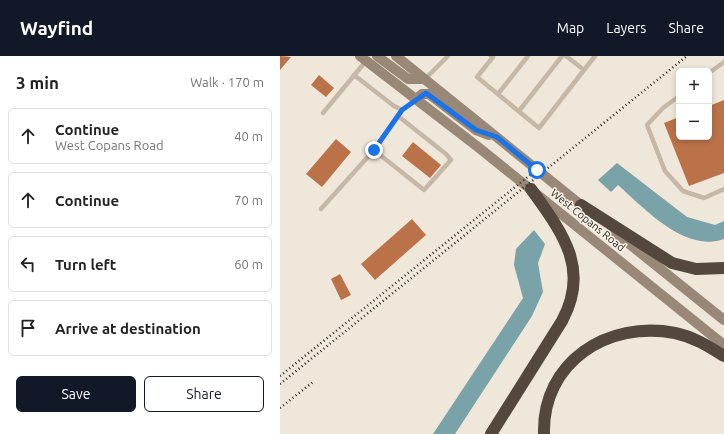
<!DOCTYPE html>
<html lang="en">
<head>
<meta charset="utf-8">
<style>
	:root { --surface:#fff; --page:#f6f6f6; --text:#222; --muted:#767676; --line:#e0e0e0; --accent:#111827 }
	body { margin:0; font-family:Ubuntu,sans-serif; background:var(--page); color:var(--text) }
	.controls { position:absolute; right:12px; top:12px; display:grid; overflow:hidden; border-radius:6px; box-shadow:0 2px 6px #0003 }
	.controls button { width:36px; height:36px; display:grid; place-items:center; padding:0; border:0; border-bottom:1px solid var(--line); background:var(--surface); color:var(--text); font:20px sans-serif }
	.stop { position:absolute; width:12px; height:12px; margin:-9px; border:3px solid #1a73e8; border-radius:50%; background:#fff }
	.stop.end { background:#1a73e8; border-color:#fff; box-shadow:0 1px 4px #0008 }
	.list { margin:0; padding:0; list-style:none }
	h2 { display:flex; justify-content:space-between; align-items:center; height:52px; margin:0; padding:0 16px; font-size:17px }
	h2 small { font-size:13px; font-weight:400; color:var(--muted) }
	.list li { display:grid; grid-template-columns:26px 1fr auto; gap:12px; align-items:center; box-sizing:border-box; height:56px; margin:0 8px 8px; padding:0 8px; border:1px solid var(--line); border-radius:6px }
	.list b { display:block; font-size:15px; white-space:nowrap }
	.list p { margin:0; font-size:13px; white-space:nowrap; color:var(--muted) }
	.list em { font-size:13px; font-style:normal; color:var(--muted) }
	.actions { display:flex; gap:8px; padding:12px 16px }
	.actions a { flex:1; padding:9px 0; border:1px solid var(--accent); border-radius:6px; text-align:center; font-size:14px; color:var(--accent) }
	.actions .main { background:var(--accent); color:#fff }
	.icon { flex:none; width:22px; height:22px; fill:none; stroke:currentColor; stroke-width:2; stroke-linecap:round; stroke-linejoin:round }
	.map { position:relative; flex:none; width:444px; height:378px; overflow:hidden }
	header { display:flex; align-items:center; gap:24px; box-sizing:border-box; height:56px; padding:0 20px; background:var(--accent); color:#fff }
	header strong { font-size:19px }
	nav { display:flex; gap:22px; margin-inline-start:auto; font-size:14px }
	main { display:flex }
	aside { flex:1; background:var(--surface) }
	.map>svg:first-child { display:block }
	.water { fill:#7aa2a9 }
	.building { fill:#bc7249 }
	.lines { fill:none; stroke-linecap:round; stroke-linejoin:round }
	.service { stroke:#c6b8a6; stroke-width:4.5 }
	.secondary { stroke:#998878; stroke-width:10 }
	.motorway { stroke:#53473e; stroke-width:12 }
	.rail { stroke:#322b26; stroke-width:2.5; stroke-dasharray:1 3; stroke-linecap:butt }
	.route { stroke:#1a73e8; stroke-width:5 }
	.labels { text-anchor:middle; dominant-baseline:central; stroke-width:3; stroke-linejoin:round; paint-order:stroke }
	.street-label { font-size:11px; fill:#322b26; stroke:#f7f1e5 }
</style>
</head>
<body>
<header>
<strong>Wayfind</strong>
<nav><a>Map</a><a>Layers</a><a>Share</a></nav>
</header>
<main>
<aside>
<h2>3 min<small>Walk · 170 m</small></h2>
<ul class="list">
<li><svg class="icon" aria-label="ahead" viewBox="0 0 24 24"><path d="M12 20V5M6 11l6-6 6 6"/></svg><div><b>Continue</b><p>West Copans Road</p></div><em>40 m</em></li>
<li><svg class="icon" aria-label="ahead" viewBox="0 0 24 24"><path d="M12 20V5M6 11l6-6 6 6"/></svg><div><b>Continue</b></div><em>70 m</em></li>
<li><svg class="icon" aria-label="left" viewBox="0 0 24 24"><path d="M17 20v-9H6M10 6l-5 5 5 5"/></svg><div><b>Turn left</b></div><em>60 m</em></li>
<li><svg class="icon" aria-label="arrive" viewBox="0 0 24 24"><path d="M6 21V4h12l-3 4 3 4H6"/></svg><div><b>Arrive at destination</b></div></li>
</ul>
<div class="actions"><a class="main">Save</a><a>Share</a></div>
</aside>
<div class="map">
<svg width="444" height="378" viewBox="0 0 444 378">
	<rect width="100%" height="100%" fill="#efe7d9"/>
	<path class="water" d="M337,107L407,161L435,169L444,165V183C405,197 365,153 338,129L331,136L318,124Z
		M254,174L265,188L258,207L263,236L252,260L175,378H153L243,242L234,209L236,193Z"/>
	<path class="building" d="M0,0L11,1L0,14Z
		M39,19L54,32L46,41L31,29Z
		M444,44V117L409,130L384,67L399,61V81H429V50Z
		M56,83L71,96L42,131L26,118Z
		M133,86L161,109L150,122L122,100Z
		M132,163L146,179L95,224L81,208Z
		M60,218L71,239L61,244L51,223Z"/>
	<g class="lines">
		<path class="service" d="M211,0L213,1L197,21L259,72L304,14
			M286,0L304,14L315,0
			M429,17L444,6
			M74,19L114,50L122,54L136,43
			M145,23L168,0
			M218,38L248,0
			M399,40L383,52L367,69L385,115L403,135L424,142L444,133
			M239,55L282,0
			M43,57L86,5
			M94,94L144,134L171,104L166,98L118,60
			M41,153L94,94L122,54"/>
		<path class="secondary" d="M80,0L198,91L444,289
			M97,0L128,23H145
			M116,0L307,154
			M136,43L142,38H149L196,74L209,79
			M332,174L444,264"/>
		<path class="motorway" d="M301,149L392,207L416,213L444,212
			M211,378L282,265C311,212 281,175 251,133
			M264,378C262,306 328,264 395,277C414,281 428,290 444,300"/>
		<path class="rail" d="M0,320L260,111
			M0,328L407,0
			M0,352L33,326"/>
	</g>
	<g class="lines">
		<path class="route" d="M94,94L122,54L146,37L196,74L217,81L257,114"/>
	</g>
	<g class="labels">
		<g class="street-label">
			<text transform="translate(308 164) rotate(39)">West Copans Road</text>
		</g>
	</g>
</svg>
<div class="controls">
<button>+</button>
<button>−</button>
</div>
<div class="stop" style="left:257px;top:114px"></div>
<div class="stop end" style="left:94px;top:94px"></div>
</div>
</main>
</body>
</html>
